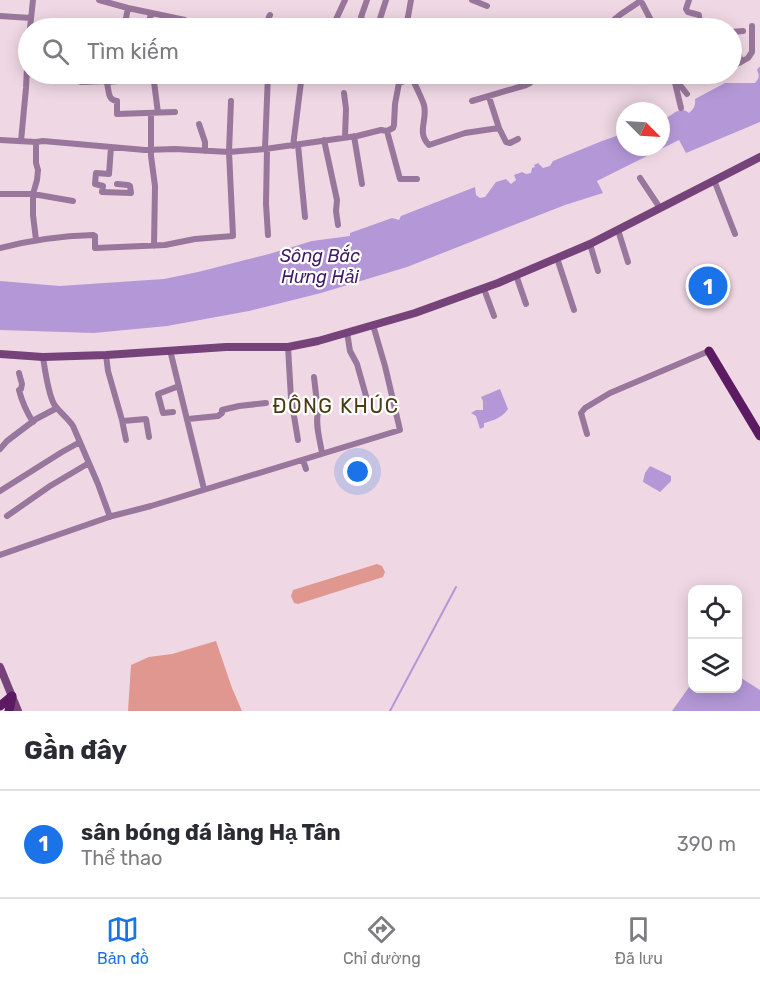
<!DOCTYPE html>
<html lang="vi">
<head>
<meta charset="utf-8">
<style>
	:root { --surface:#fff; --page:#f2f2f3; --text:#2b2b33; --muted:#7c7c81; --line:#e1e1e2; --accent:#1a73e8 }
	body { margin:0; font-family:Rubik,sans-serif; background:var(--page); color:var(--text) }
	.controls { position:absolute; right:18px; bottom:18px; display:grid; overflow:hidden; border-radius:12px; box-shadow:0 3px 15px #0003 }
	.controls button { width:54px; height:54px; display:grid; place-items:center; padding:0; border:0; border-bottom:2px solid var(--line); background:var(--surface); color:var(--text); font:30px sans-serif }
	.compass { position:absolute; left:616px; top:102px; width:54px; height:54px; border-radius:50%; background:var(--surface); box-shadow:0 3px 15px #0003; rotate:114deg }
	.you { position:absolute; left:358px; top:472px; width:21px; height:21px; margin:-15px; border:4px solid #fff; border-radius:50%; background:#1a73e8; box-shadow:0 0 0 9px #1a73e833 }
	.badge { display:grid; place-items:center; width:39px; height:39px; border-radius:50%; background:var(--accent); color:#fff; font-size:20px; font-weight:700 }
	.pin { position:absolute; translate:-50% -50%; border:3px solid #fff; box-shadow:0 2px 6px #0006 }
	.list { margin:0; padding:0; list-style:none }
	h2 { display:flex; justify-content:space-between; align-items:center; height:78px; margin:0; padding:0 24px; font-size:26px }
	h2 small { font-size:20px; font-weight:400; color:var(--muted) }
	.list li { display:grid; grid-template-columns:39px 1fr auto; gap:18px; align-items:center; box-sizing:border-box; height:108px; padding:0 24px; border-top:2px solid var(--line) }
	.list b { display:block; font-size:22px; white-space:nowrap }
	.list p { margin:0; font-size:20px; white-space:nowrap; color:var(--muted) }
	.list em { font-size:20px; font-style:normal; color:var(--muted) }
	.icon { flex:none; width:33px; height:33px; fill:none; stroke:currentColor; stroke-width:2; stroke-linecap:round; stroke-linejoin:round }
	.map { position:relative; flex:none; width:760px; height:711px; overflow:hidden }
	.search { position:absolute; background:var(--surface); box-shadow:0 3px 15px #0003; left:18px; right:18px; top:18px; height:66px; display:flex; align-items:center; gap:15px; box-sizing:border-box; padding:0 21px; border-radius:33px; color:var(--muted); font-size:22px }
	.sheet { height:186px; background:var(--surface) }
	nav { display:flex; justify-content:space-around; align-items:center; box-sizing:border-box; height:84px; border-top:2px solid var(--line); background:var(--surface); font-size:16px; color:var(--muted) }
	nav a { display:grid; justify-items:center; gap:3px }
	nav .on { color:var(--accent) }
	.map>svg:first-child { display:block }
	.green { fill:#e0978f }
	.water { fill:#b397d7 }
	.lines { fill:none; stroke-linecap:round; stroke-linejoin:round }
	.stream { stroke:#b397d7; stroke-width:2 }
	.street { stroke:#99769b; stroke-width:6 }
	.secondary { stroke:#76427a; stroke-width:8 }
	.primary { stroke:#5b1a61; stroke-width:9 }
	.labels { text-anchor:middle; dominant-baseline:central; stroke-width:4.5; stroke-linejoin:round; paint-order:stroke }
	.water-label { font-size:18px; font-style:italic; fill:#411a64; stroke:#fff }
	.quarter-label { font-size:20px; letter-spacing:1.5px; fill:#493b12; stroke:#fff }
</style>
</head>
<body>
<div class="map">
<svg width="760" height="711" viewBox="0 0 760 711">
	<rect width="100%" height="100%" fill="#efd8e4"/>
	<path class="green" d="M377,564L382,566L385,572L383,577L380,578L298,604L294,603L291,596L293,590Z
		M216,641L232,688L242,711H128L131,665L149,657L172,654Z"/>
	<path class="water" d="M759,67H760V122L686,153L679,140L597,181L603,193L565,205L407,267L321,293L249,311L167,326L94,333L0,330V281L60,286L164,279L198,272L269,254L312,241L350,236V233L392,218L399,220L401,216L475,187L476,195L480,198L485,197L496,182L506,179L511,184L516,180L514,175L522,172L526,174L531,173L532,168L535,167L534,165L538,163L543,168L550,166L553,161L602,141L625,133V147H661V114L664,119C673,115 680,105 689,113C694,109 696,105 695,99L725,83H755C759,78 760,76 757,70Z
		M500,389L508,409C502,418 494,420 484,423V427L480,429L476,416L471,413L476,410H483V401L481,397Z
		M650,466L671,476V481L660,492L643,482L645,473Z
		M738,676L760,690V711H672L692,683V688H738Z"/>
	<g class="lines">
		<path class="stream" d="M390,711L456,587"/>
		<path class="street" d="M99,0L128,8L185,20
			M472,0L487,6
			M689,0L686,9L688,12L699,15L700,28
			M639,2L642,3L655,28
			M0,16L31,18
			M610,23L621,14L639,2V0
			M30,28L33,0
			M124,28L128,8
			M148,28L151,13
			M264,28L270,15
			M332,28L345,0
			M367,28L361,17L367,0
			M377,28L386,0
			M406,28L411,0
			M732,32L743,31
			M732,53L738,51L741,62L748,58L752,52V26
			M732,66L741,62
			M55,74L82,82L106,81C110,88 106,100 117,101V114L175,112
			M153,74L158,113
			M673,74L681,108
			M412,78C416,87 421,96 424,105C428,120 416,132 429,145L465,133L499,128L489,97
			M676,80L687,94
			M107,82L118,81L119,74
			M344,93L346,109L345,137
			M472,101L526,85L530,83L529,76
			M151,113V156L155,186L154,246
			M199,124L205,142V151
			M499,128L506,142L510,143L518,139
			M387,131L400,179H417
			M354,136L362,184
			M0,140L36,142L43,141L145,150L175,149L229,152L265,149L357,136L381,130L387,131L393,128L394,125L395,104L399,83L424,74
			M324,140L337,200L336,211L338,225
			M21,141L26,88L28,47
			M36,142V163L38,170L37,180L33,194V215L36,240
			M298,145L305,217
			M293,146L302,74H309
			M111,147L109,174L96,173L95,184L103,186L102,192L131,193L130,186L128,185L117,184
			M265,149L268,74
			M267,149L266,204L268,235
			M640,178L660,208
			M714,180L735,234
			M0,194H33L73,201
			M618,230L628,262
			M590,244L598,271
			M0,248C31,240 61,236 93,235L95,236V248H96L165,245L195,239L233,236L229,152L231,101
			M557,258L574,310
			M516,275L526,304
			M484,289L494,316
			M347,332L350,351L357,364L366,396
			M288,347L291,398L298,440
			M170,350L204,489
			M106,355L108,371L122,420L126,440
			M43,357C45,370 48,393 54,404C58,411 68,418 73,426L98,484L110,517
			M19,373L22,384L21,389L19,390C22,402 26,411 33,422
			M314,377L318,412C315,425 320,440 322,453
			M173,412L163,413L158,394L179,386
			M188,419L218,416L222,413V410L239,406L266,403
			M123,421L146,419L149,437
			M587,434L581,413L585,408L610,393L709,351
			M0,449L7,441L36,419L57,408
			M303,460L306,469
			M0,491L62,452L80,442
			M7,516L50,486L89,463
			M0,555L112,516L151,506L400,430L385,366L373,325"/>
		<path class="secondary" d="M0,354L43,357L106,355L226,347H288L318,341L415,313L498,283L590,244L760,157
			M0,667L18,711"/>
		<path class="primary" d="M709,351L760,436
			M0,706L12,696
			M9,711L12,696"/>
	</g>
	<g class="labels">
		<g class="water-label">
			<text x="320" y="256">Sông Bắc<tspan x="320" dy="21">Hưng Hải</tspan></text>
		</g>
		<g class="quarter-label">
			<text x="336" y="406">ĐÔNG KHÚC</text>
		</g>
	</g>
</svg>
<div class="controls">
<button><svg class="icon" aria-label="locate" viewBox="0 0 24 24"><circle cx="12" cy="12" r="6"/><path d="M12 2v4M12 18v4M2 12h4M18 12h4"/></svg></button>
<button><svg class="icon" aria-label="layers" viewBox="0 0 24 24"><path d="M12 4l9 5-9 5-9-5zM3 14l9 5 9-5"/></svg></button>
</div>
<svg class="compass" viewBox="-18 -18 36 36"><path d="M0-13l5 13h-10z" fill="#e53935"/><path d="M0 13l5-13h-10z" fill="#7c7c81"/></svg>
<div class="you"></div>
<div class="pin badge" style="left:708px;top:286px">1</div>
<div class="search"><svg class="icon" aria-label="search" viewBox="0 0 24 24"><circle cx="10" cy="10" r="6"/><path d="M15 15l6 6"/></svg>Tìm kiếm</div>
</div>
<section class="sheet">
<h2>Gần đây<small></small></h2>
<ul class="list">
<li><span class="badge">1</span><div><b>sân bóng đá làng Hạ Tân</b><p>Thể thao</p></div><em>390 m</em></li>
</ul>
</section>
<nav>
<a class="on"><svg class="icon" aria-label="map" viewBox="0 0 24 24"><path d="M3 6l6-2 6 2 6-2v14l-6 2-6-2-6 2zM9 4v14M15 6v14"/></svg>Bản đồ</a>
<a><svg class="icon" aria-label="directions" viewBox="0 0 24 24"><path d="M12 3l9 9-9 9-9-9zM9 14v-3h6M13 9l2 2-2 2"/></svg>Chỉ đường</a>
<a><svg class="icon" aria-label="saved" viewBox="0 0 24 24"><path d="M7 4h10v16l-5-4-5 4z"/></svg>Đã lưu</a>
</nav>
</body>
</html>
